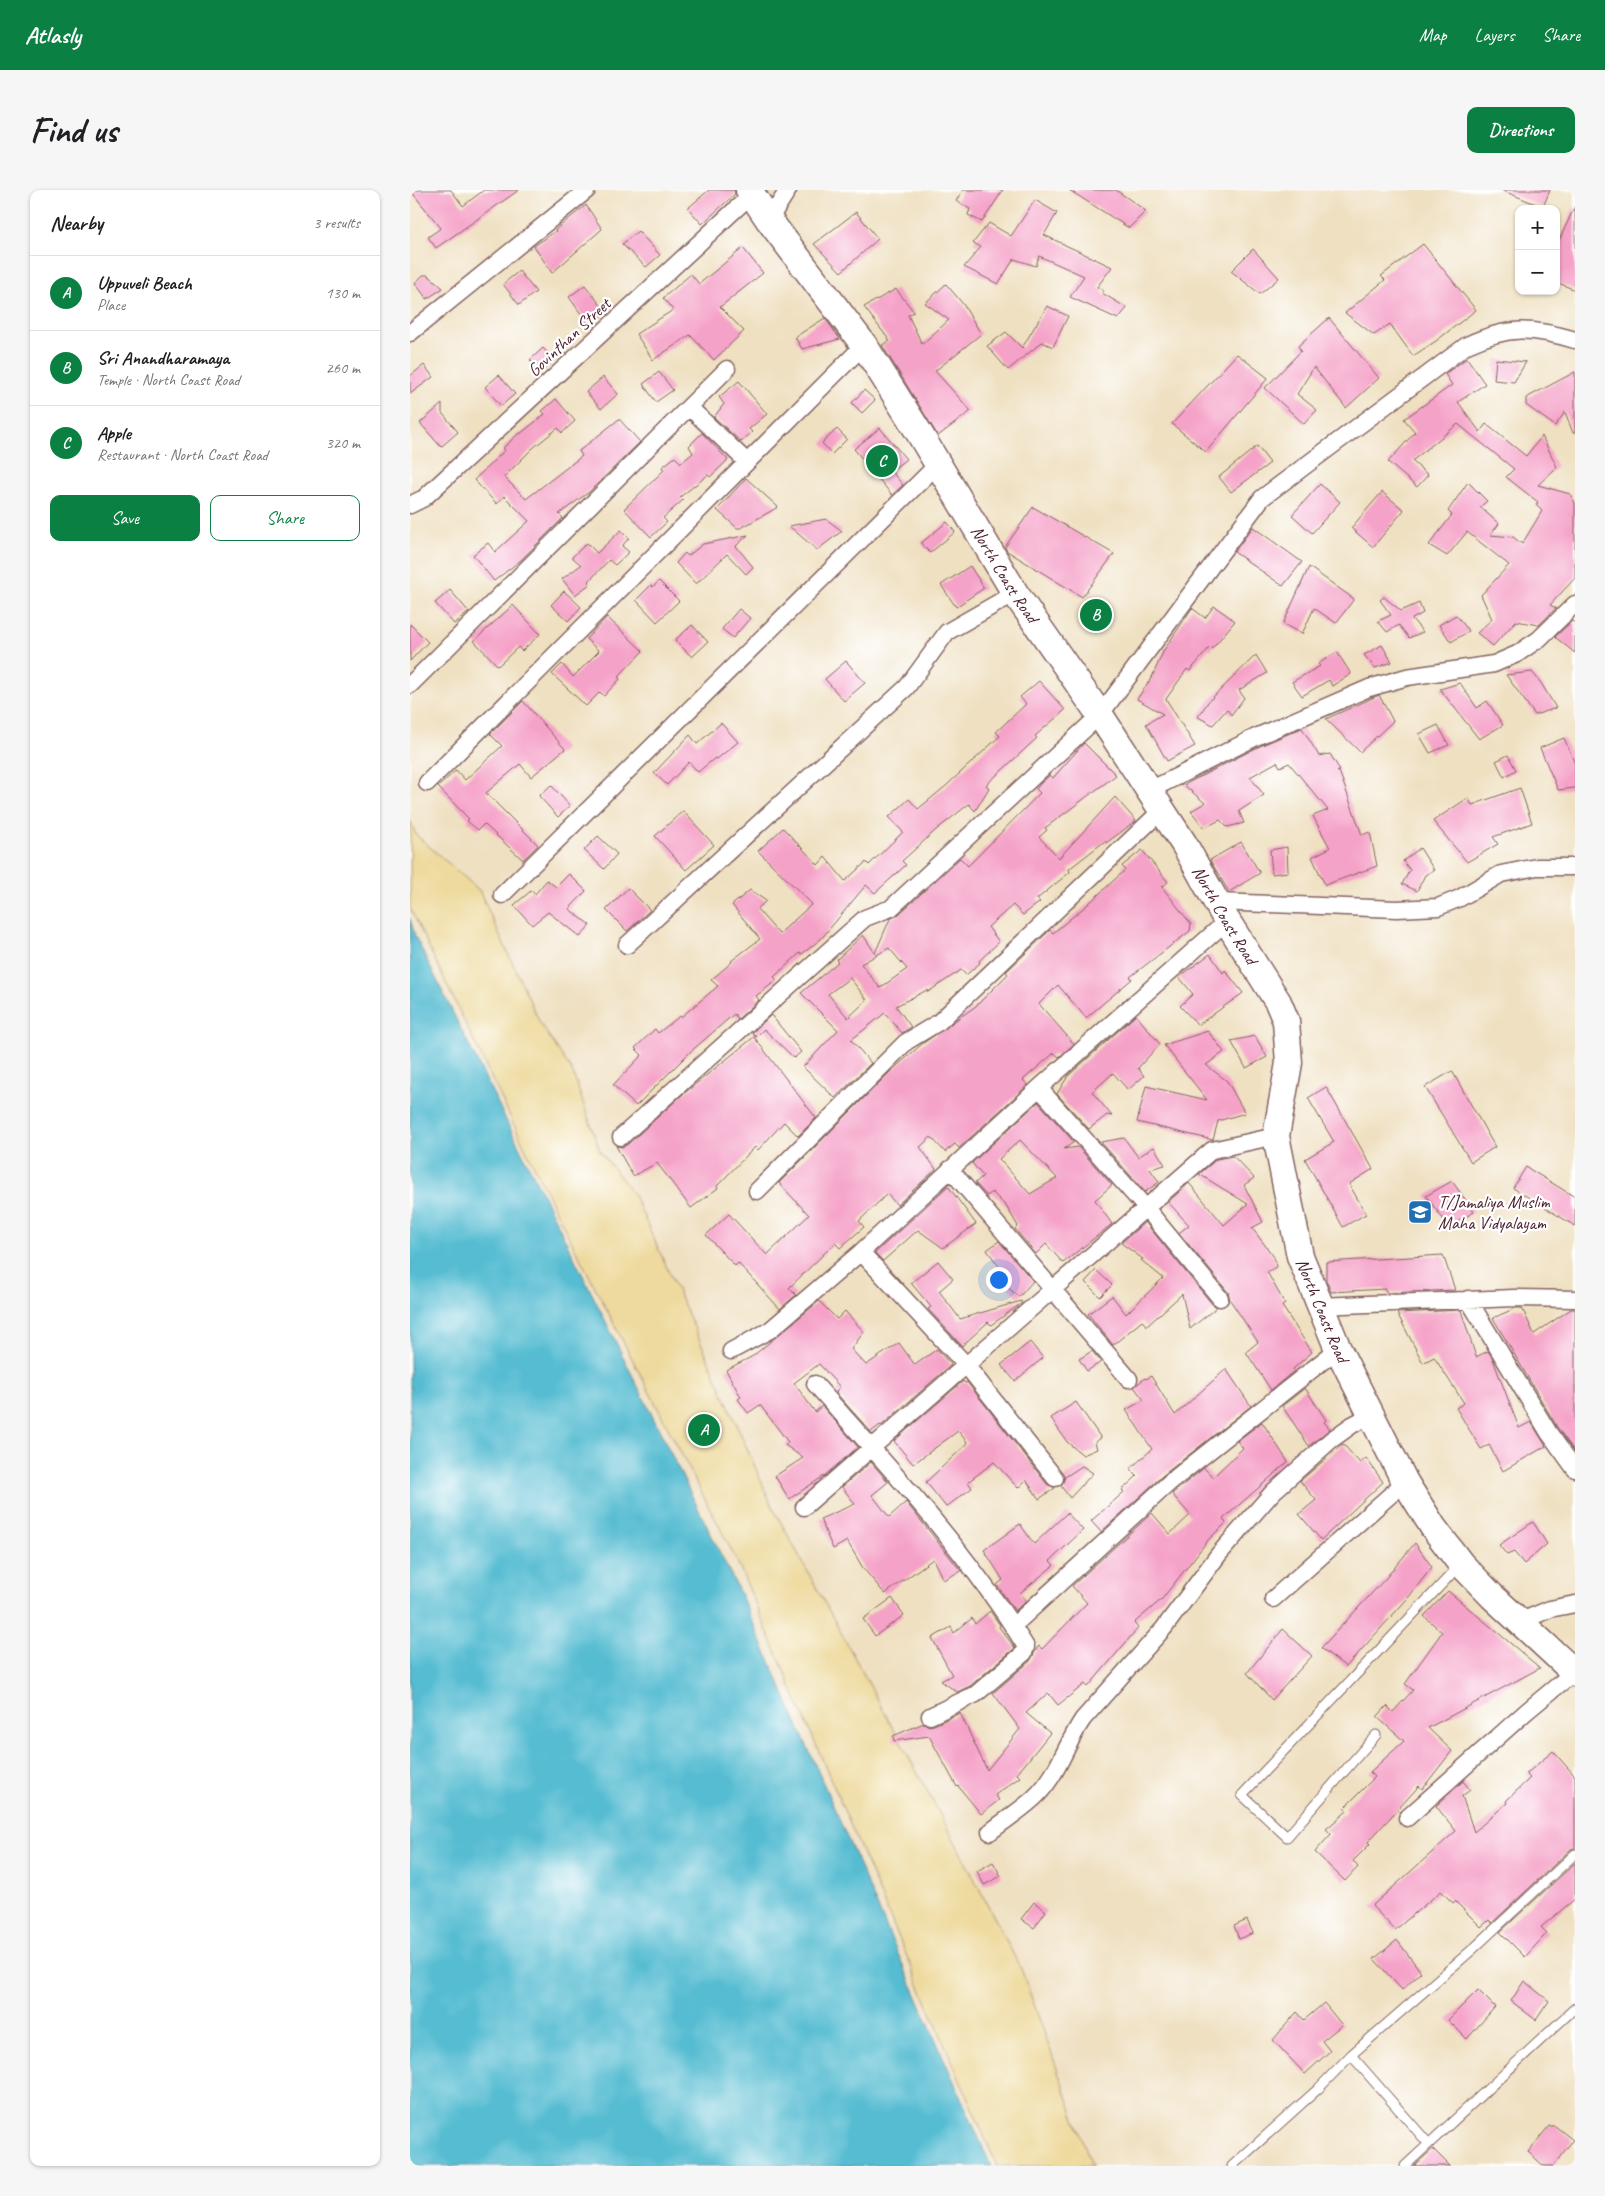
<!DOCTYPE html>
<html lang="en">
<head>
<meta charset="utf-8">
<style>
	:root { --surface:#fff; --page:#f6f6f6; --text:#202124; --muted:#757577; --line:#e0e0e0; --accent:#0b8043 }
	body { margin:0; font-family:Caveat,sans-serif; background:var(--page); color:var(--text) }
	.controls { position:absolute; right:15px; top:15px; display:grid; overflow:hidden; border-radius:10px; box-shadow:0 1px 4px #0004 }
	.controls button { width:45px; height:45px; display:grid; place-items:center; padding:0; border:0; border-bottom:1px solid var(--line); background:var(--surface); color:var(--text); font:25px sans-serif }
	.you { position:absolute; left:588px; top:1089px; width:18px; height:18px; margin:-12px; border:4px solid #fff; border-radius:50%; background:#1a73e8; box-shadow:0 0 0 8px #1a73e833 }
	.badge { display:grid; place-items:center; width:32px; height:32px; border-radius:50%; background:var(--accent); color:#fff; font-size:16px; font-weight:700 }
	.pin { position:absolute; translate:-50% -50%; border:2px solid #fff; box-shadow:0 1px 5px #0006 }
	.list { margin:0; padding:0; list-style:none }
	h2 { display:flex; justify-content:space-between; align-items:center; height:65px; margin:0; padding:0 20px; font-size:21px }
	h2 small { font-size:16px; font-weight:400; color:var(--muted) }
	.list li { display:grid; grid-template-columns:32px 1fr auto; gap:15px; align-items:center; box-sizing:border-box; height:75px; padding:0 20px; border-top:1px solid var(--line) }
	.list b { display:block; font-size:19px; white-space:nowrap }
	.list p { margin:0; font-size:16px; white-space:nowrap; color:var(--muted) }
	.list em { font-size:16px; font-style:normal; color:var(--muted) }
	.actions { display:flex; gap:10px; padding:15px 20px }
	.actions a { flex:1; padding:11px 0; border:1px solid var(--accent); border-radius:10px; text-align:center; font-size:18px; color:var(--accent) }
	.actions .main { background:var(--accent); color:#fff }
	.map { position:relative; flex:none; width:1165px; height:1976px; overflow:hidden; border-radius:10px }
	header { display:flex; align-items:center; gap:30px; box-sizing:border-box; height:70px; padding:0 25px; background:var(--accent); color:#fff }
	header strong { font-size:24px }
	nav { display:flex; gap:28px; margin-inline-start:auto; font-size:18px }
	.intro { display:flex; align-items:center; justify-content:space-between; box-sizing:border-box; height:120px; padding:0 30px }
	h1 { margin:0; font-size:35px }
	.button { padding:12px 22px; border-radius:10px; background:var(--accent); color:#fff; font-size:18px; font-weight:700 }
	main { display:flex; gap:30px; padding:0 30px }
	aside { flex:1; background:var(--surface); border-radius:10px; box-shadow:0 1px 4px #0004 }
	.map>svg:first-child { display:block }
	.sand { fill:#eeda9e; stroke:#9c7c64 }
	.water { fill:#54bcd1; stroke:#4f6e7e }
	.building { fill:#f5a2c8; fill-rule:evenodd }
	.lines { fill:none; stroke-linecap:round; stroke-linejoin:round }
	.lane-casing { stroke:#846360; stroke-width:11 }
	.street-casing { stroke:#846360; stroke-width:19 }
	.primary-casing { stroke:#846360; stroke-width:29 }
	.lane { stroke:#fff; stroke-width:9 }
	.street { stroke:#fff; stroke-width:16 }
	.primary { stroke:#fff; stroke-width:26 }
	.labels { text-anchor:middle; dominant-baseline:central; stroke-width:4.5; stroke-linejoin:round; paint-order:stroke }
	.street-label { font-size:18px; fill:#4a1f2b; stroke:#fff }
	.poi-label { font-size:18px; fill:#4a1f2b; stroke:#fff; text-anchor:start }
</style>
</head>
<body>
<header>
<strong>Atlasly</strong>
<nav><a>Map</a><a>Layers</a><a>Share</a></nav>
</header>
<div class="intro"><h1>Find us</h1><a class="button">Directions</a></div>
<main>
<aside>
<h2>Nearby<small>3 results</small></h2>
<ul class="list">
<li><span class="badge">A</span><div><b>Uppuveli Beach</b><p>Place</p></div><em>130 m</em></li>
<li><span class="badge">B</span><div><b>Sri Anandharamaya</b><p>Temple · North Coast Road</p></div><em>260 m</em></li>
<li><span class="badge">C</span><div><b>Apple</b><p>Restaurant · North Coast Road</p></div><em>320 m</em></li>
</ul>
<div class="actions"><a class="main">Save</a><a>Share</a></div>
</aside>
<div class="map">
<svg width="1165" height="1976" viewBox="0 0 1165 1976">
	<rect width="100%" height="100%" fill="#fff"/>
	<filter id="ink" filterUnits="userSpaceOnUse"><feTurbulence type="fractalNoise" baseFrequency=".02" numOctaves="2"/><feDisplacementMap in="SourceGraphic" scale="10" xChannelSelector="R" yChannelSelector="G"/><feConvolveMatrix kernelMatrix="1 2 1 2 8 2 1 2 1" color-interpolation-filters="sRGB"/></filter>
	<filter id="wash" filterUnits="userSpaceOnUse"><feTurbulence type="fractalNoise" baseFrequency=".0096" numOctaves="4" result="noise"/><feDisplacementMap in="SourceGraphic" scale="20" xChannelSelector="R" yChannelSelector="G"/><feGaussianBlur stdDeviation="1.12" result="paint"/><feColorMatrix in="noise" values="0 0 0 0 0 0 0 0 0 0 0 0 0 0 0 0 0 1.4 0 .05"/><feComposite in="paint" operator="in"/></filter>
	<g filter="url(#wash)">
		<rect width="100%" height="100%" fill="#efe0c1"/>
		<path class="sand" d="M0,631L6,645L69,700L130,833L162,881L190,961L224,1005L296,1164L362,1316L544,1650L612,1781L682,1976H587L327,1371L142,1014L0,718Z"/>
		<path class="water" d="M0,728L5,746L330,1403L581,1976H0Z"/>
		<g id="blocks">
			<path class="building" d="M0,0H41L53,16L74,0H109L26,58L18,47L31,38Z
				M299,0H324L325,4L292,34L278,18Z
				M553,0H593L572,32L558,25L560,19L546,11Z
				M659,0H706L736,21L719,38Z
				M1091,0H1140L1133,17Z
				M625,10L647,23L634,45L702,77L687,97L693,100L692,103L717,118L708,129L660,107L674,86L629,66L626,76L604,69L588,94L554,77L571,57L563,53L579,33L601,46Z
				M176,15L192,39L142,83L124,56L146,41L145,40Z
				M1165,16V100L1146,92V57Z
				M446,22L468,49L431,82L404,54Z
				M228,41L250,65L236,77L212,54Z
				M1013,54L1066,120L1026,151L1003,166L980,134L964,145L935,123L975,90L971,86Z
				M333,58L353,83L310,117L334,141L304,170L280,145L243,170L226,144L263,120L253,108L281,84L289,94Z
				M843,59L869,88L850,104L821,81Z
				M109,81L126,102L109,115L93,94Z
				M13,85H18L33,98L17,109L5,93Z
				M536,94L553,114L571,144L525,181L561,221L528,246L472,155L480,151L454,117L486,99L504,122L498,125L512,154L539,130L515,113Z
				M175,95L196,122L179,135L159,107Z
				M637,116L658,126L643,157L632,152L598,180L577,156L596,142L612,158Z
				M415,128L430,149L392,159L385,147Z
				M919,128L969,188L936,218L904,177L887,204L907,220L894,234L855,198L891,161L888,156Z
				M133,158L144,170L131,182L120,170Z
				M827,164L858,188L796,262L762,234Z
				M1057,168L1075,194L1048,212L1070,242L1076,234L1116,266L1132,246L1147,277L1128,295L1160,304L1165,313V388L1140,415L1146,418L1129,435L1106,431L1083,456L1067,443L1082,429L1071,405L1099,375L1057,342L1037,366L1019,355L1042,325L1038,321L1058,292L1077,311L1070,317L1089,334L1080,345L1103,347L1112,354L1132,321L1126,315L1128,312L1096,287L1104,279L1048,234L1002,271L1018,285L1007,297L978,272L1005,242L994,229L1042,195L1035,184Z
				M1086,169L1116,172L1104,192L1084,190Z
				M14,175L23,187L0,204V186Z
				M249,182L263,200L246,212L233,194Z
				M1165,182V242L1163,243L1155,222L1145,236L1116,215V208Z
				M89,185L105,204L91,216L75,197Z
				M193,187L208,204L191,219L176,202Z
				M329,191L357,224L339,239L342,242L331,252L304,227L314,214L309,207Z
				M454,200L465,210L452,223L442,213Z
				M146,209L165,231L152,243L148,238L123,258L94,287L116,309L172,266L169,261L209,229L230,252L179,302L149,324L153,328L111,370L84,391L63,365L78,353L85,362L119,331L94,306L87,314L64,290L95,260L93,258L109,243L110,244L135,224L132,221Z
				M32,214V223L48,242L31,257L10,233Z
				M470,238L496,269L481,281L493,295L482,305L444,259Z
				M427,239L437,249L422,264L412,253Z
				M292,243L318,270L300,287L298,285L270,307L273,310L253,328L257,332L241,347L214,319L254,280L252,277L265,267L271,273L283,263L279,256Z
				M847,256L860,273L821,302L809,287Z
				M336,288L368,317L331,338H327L307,320Z
				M910,294L930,312L902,343L882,325Z
				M972,302L994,320L963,357L941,338Z
				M623,317L704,364L672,407L597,361L595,357Z
				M416,329L432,341L407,360L379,336Z
				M537,332L545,342L520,363L511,353Z
				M843,337L892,372L873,396L824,362Z
				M211,340L219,348L212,356L219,362L205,375L199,370L178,392L180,394L165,405L152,389L171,375L162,367L177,353L187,363Z
				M338,345L326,356L343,377L336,384L317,364L286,394L266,373L275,363L278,366L293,354Z
				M560,376L574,398L546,417L531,395Z
				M899,377L944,409L926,433L904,418L892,444L873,434Z
				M249,391L269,411L247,432L226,410L241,395L243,397Z
				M40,400L59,422L44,434L25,413Z
				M154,401L171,417L158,431L141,415Z
				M974,407L991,421L1009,413L1013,423L1002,429L1013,442L999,448L989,435L977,442L968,431L981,425L970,410Z
				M103,415L130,444L112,461L108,457L88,476L64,451Z
				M804,416L825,431L801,460L799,458L780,481L777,479L756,509L785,556L757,571L736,534L753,524L727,509L742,487L754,460L782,418L795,428Z
				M329,419L340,428L323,448L312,439Z
				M1046,425L1059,441L1041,452L1029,435Z
				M197,427L233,461L208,487L210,489L194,506L190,502L176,516L142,484L152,474L163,487L189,461L176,449Z
				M1162,431L1165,433V463L1145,447Z
				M0,434L18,452L0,471Z
				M282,435L298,452L282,467L265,450Z
				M972,455L982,472L965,478L954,465Z
				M927,462L941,484L922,496L919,490L892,506L882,492L910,476L908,474Z
				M846,465L857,483L829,500L834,508L821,525L817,519L803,535L788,527L798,512Z
				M436,471L455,493L434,511L415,489Z
				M1122,482L1131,493L1146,518L1125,525L1096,485Z
				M629,491L655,520L625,546L627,548L576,595L579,598L565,621L559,614L526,640L492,671L496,675L465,703L456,695L411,749L392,764L390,763L364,787L367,790L346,806L349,810L328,829L324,824L279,863L226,916L203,895L232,865L225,858L245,839L248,843L270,826L271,827L308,796L301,790L322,772L321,771L350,749L322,715L340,700L356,711L347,719L369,744L402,714L348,661L373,638L408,675L415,667L435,691L456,672L459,675L493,642L479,627L499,609L508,619L536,596L590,546L586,542L616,514L610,507Z
				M1050,493L1067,518L1077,511L1093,535L1069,549L1030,499Z
				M969,505L983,531L950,562L916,529Z
				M113,511L155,559L121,587L110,574L76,603L128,655L113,670L74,634L68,640L57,631L59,629L28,597L46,580L55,590L92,556L80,544Z
				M311,533L328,552L307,569L305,568L288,582L279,572L257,595L244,583L280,545L287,554Z
				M1028,535L1039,555L1020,563L1009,544Z
				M892,538L909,566L920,564L930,580L927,582L929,581L952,645L960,642L967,676L915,695L902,667L920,658L903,626L918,620L879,573L870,577L867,572L840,587L854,605L829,621L834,633L817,637L810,630L794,638L781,621L795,613L774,595L850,556Z
				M1154,548L1165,574V598L1148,600L1130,558Z
				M674,553L706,585L635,638L637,640L629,647L649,668L705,607L726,631L696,653L695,651L659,679L660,682L627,709L630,712L613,725L603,715L578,737L589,752L569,771L570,773L556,785L551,780L518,802L517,800L486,816L501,837L492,843L475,823L441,850L461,873L425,908L393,877L428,840L391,803L428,772L426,770L453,745L465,763L480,729L488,725L550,668L558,676L630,603L626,599L631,593L640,585L643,588ZM479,758L497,779L470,798L451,774ZM440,788L457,810L438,828L418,804Z
				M1098,565L1106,580L1094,587L1086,571Z
				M141,595L160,616L148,627L129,606Z
				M1110,598L1122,633L1083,647L1088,654L1057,672L1023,631L1058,608L1062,615Z
				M273,621L304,655L276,680L245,646Z
				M188,646L207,664L194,679L174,660Z
				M831,652L850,683L819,702L800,670Z
				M877,657L878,682L862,684L860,660Z
				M1010,658L1024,680L1015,685L1007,701L992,694L1000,680L993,671Z
				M732,660L758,692L752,697L781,734L780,741L720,787L722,789L676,828L648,795L629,814L664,854L649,867L644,863L613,890L618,895L549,958L545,954L535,962L521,947L510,957L526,979L487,1015L477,1004L449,1031L454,1037L430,1058L425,1053L379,1098L386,1105L370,1119L328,1073L325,1076L296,1045L319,1024L357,1065L399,1025L369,993L480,882L512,854L566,816L598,784L596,782L640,740L643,743L677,715L715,680L712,676Z
				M159,684L176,701L159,719L180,735L170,747L138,722L122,735L104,715L122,700L125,704L137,690L146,697Z
				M218,698L240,720L217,741L196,720Z
				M800,764L813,783L815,780L833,803L788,835L770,816L783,804L769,787Z
				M361,825L391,862L384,868L354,839L346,847L342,843Z
				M726,825L750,854L728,878L734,886L718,900L703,883L682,902L702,926L697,925L679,939L647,904L658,886Z
				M798,841L814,862L796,875L817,891L835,923L808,931L803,950L727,932L736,896L797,910L754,855Z
				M845,846L857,867L836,878L821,851Z
				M344,847L406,928L388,946L374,932L348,960L345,957L307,996L308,998L281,1018L247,973L223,986L206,956L213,957L218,954L272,905Z
				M1042,881L1085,957L1061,972L1015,897Z
				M916,897L963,979L939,994L956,1024L933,1037L895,969L924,952L898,908Z
				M628,912L664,952L654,959L668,957L702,995L685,1010L702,1034L653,1073L636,1054L626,1064L605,1039L608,1036L596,1016L582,1002L577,1006L565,993L573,986L562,973ZM610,950L647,988L620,1004L589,969Z
				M714,948L728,967L744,957L755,975L740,979L749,992L735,1002L691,952Z
				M823,966L844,988L834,995L853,1032L842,1038L864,1067L866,1077L857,1082L875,1114L872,1116L902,1162L883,1179L884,1181L861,1200L836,1162L848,1152L820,1110L818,1102L769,1043L779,1035L758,1012L779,993L814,1035L838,1014L789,984L807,969Z
				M1116,977L1165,1007V1036L1103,998Z
				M1042,991L1064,1022L1039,1037L1016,1006Z
				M538,996L566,1034L533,1058L508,1040L473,1071L465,1063Z
				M735,1032L802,1114L807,1117L780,1139L772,1104L737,1136L732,1131L703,1155L678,1124L702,1106L716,1124L753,1088L731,1070L733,1069L711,1053Z
				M589,1051L623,1091L609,1107L589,1090L596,1086L577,1060Z
				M1033,1065L1045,1100L977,1103L975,1099L921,1102L916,1090V1072Z
				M528,1071L543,1089L529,1101L550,1129L611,1111L612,1113L581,1135L578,1132L552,1156L518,1119L521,1117L501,1093Z
				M686,1080L702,1095L690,1107L675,1092Z
				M409,1111L427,1129L435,1121L454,1142L441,1159L456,1175L489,1153L505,1175L527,1159L541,1175L471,1236L470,1235L461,1242L427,1204L426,1201L430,1197L409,1174L384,1193L405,1222L412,1216L448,1257L414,1286L379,1309L365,1286L393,1268L375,1255L378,1252L350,1215L338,1223L328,1209L331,1207L316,1180L343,1166Z
				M1106,1118H1112L1124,1144L1161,1119H1165V1262L1147,1237L1083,1128Z
				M1051,1120L1066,1167L1078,1161L1082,1167L1109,1238L1121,1232L1136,1256L1093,1281L1079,1255L1071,1259L1046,1218L1054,1213L1024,1167L1013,1173L987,1123Z
				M620,1152L633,1168L605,1191L591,1175Z
				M682,1161L691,1172L677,1181L669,1169Z
				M816,1179L841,1216L752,1286L691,1342L681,1331L714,1302L712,1300L727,1286L720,1279L742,1259L716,1220L734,1210L724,1197L735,1188L736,1189L741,1186L765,1225Z
				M553,1191L555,1193L557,1192L637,1294L645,1298L629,1309L616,1290L608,1298L584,1272L558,1292L562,1298L536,1317L516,1292L558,1253L548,1241L503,1274L484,1251Z
				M895,1198L916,1230L914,1232L920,1239L899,1256L872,1216Z
				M666,1212L691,1248L685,1252L687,1259L673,1265L657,1252L641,1228Z
				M852,1232L878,1272L813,1329L816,1333L799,1349L752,1409L724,1433L728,1438L678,1497L675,1494L648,1515L638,1503L616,1523L640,1543L607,1584L610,1587L585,1605L589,1610L571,1624L548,1596L547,1597L519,1546L484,1551L483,1546L514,1533L519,1536L524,1535L550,1523L577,1580L610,1539L583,1503L620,1471L626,1460L629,1456L632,1459L677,1413L662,1396L742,1323L760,1344L780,1325L762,1304L794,1278L803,1287L833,1258L827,1251Z
				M933,1254L950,1273L956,1268L973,1292L911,1350L889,1324L906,1310L890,1291Z
				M461,1272L478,1292L462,1305L479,1327L496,1312L551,1381L533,1390L523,1369L475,1404L453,1378L437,1351L423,1359L410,1329L445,1314L432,1297Z
				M672,1276L683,1283L660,1308L651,1296L655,1287Z
				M657,1323L673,1340L640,1371L644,1375L610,1403L616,1410L605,1421L587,1395L593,1390L574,1360L610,1334L624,1354Z
				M1123,1332L1137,1354L1114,1374L1104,1362L1097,1365L1089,1355Z
				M1005,1353L1022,1377L998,1408L936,1477L911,1458L975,1389Z
				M1038,1401L1130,1478L1018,1538L1042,1561L1012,1599L1009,1596L958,1652L960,1654L943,1671L948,1677L935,1691L905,1662L921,1644L916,1639L937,1621L934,1618L965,1587L960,1582L994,1551L967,1527L977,1516L983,1522L1003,1500L995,1494L1032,1442L1014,1426Z
				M482,1408L494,1425L465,1446L453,1429Z
				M580,1421L590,1435L589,1437L605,1458L560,1496L547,1502L531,1491L542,1485L522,1448L541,1437L544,1443L562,1428L565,1434Z
				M873,1439L902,1466L862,1510L837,1483Z
				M1143,1561L1165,1586V1658L1161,1659L1082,1733L1079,1730L1071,1737L1045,1711L1043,1713L1031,1701L985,1740L962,1716L1046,1641L1026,1616L1053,1591L1060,1600L1052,1606L1064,1642L1097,1613L1096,1611L1120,1588L1116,1584Z
				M583,1672L591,1686L574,1695L567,1681Z
				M1165,1673V1709L1131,1737L1137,1743L1115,1767L1090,1742Z
				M624,1712L636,1721L624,1738L611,1729Z
				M837,1730L843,1743L829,1749L824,1736Z
				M987,1750L1011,1782L992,1800L964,1769Z
				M1114,1791L1139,1811L1126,1830L1101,1811Z
				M1068,1800L1085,1817L1057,1849L1038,1830Z
				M914,1813L932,1835L912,1851L920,1861L895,1884L863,1850L887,1822L894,1830Z
				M1139,1936H1145L1163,1950L1143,1976H1134L1118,1962Z
				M1023,1959L1040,1976H1004Z"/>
		</g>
	</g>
	<g filter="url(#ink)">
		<use href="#blocks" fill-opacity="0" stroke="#846360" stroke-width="1"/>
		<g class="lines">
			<defs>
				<path id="lane" d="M966,1545L877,1647L832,1605L1049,1376
					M941,1865L1018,1953
					M822,1976L908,1899L941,1865L1063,1759L1165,1664
					M995,1976L1165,1818"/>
				<path id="street" d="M359,30L378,0
					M0,143L177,0
					M279,217L337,272
					M0,315L14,308L342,4
					M0,495L317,179
					M17,593L454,155
					M740,600L846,547L959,498L997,487L1084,474L1107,464L1129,449L1165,414
					M92,705L528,274
					M807,712L987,719L1028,717L1050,708L1091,684L1127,677H1165
					M217,755L497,497L537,442L605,403
					M629,898L736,1018L810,1108
					M211,947L455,728L481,718L690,525L852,308L1057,155C1098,136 1122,137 1165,150
					M540,979L719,1189
					M347,1001L496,852L529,832L752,620
					M451,1062L556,1175L645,1288
					M1058,1109L1139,1243L1165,1279
					M909,1116L1104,1108L1165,1109
					M321,1161L360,1140L451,1062L629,898L817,731
					M405,1194C479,1277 557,1361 616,1457L614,1463L566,1504L520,1526
					M394,1317L802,960L866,946
					M863,1409L995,1292
					M1109,1432L1140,1419L1165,1414
					M603,1436L759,1293L928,1159
					M997,1628L1117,1521L1164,1482
					M580,1642C596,1629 615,1618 629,1603C649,1582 657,1552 673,1529L754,1438L809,1364L863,1302L921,1250L942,1235L961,1225"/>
				<g id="primary">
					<path id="s1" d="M339,0L359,30L454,155L508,241L605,403L690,525L774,654L817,731L868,812L876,831L879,873L866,946L890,1066L928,1159L995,1292L1023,1337L1051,1374L1082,1406L1165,1483"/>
				</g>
			</defs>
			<use href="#lane" class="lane-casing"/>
			<use href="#street" class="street-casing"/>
			<use href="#primary" class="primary-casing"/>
			<use href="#lane" class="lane"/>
			<use href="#street" class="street"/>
			<use href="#primary" class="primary"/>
		</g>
	</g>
	<defs>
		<symbol id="school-square" viewBox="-11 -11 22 22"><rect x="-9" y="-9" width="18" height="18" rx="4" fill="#1f6fb2" stroke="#fff"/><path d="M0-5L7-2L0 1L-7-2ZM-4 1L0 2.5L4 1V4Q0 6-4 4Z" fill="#fff"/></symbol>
	</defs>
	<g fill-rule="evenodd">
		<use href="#school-square" x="996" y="1008" width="28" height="28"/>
	</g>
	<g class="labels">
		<g class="street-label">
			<text transform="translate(159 147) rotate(-43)">Govinthan Street</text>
			<text stroke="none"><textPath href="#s1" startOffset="462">North Coast Road</textPath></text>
			<text stroke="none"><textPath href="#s1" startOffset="868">North Coast Road</textPath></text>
			<text stroke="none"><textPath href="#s1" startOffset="1288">North Coast Road</textPath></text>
		</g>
		<g class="poi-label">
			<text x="1028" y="1012">T/Jamaliya Muslim<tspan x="1028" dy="21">Maha Vidyalayam</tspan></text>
		</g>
	</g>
</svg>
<div class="controls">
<button>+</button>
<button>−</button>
</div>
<div class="you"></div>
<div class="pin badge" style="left:294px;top:1240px">A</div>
<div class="pin badge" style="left:686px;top:425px">B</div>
<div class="pin badge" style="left:472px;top:271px">C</div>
</div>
</main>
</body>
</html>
